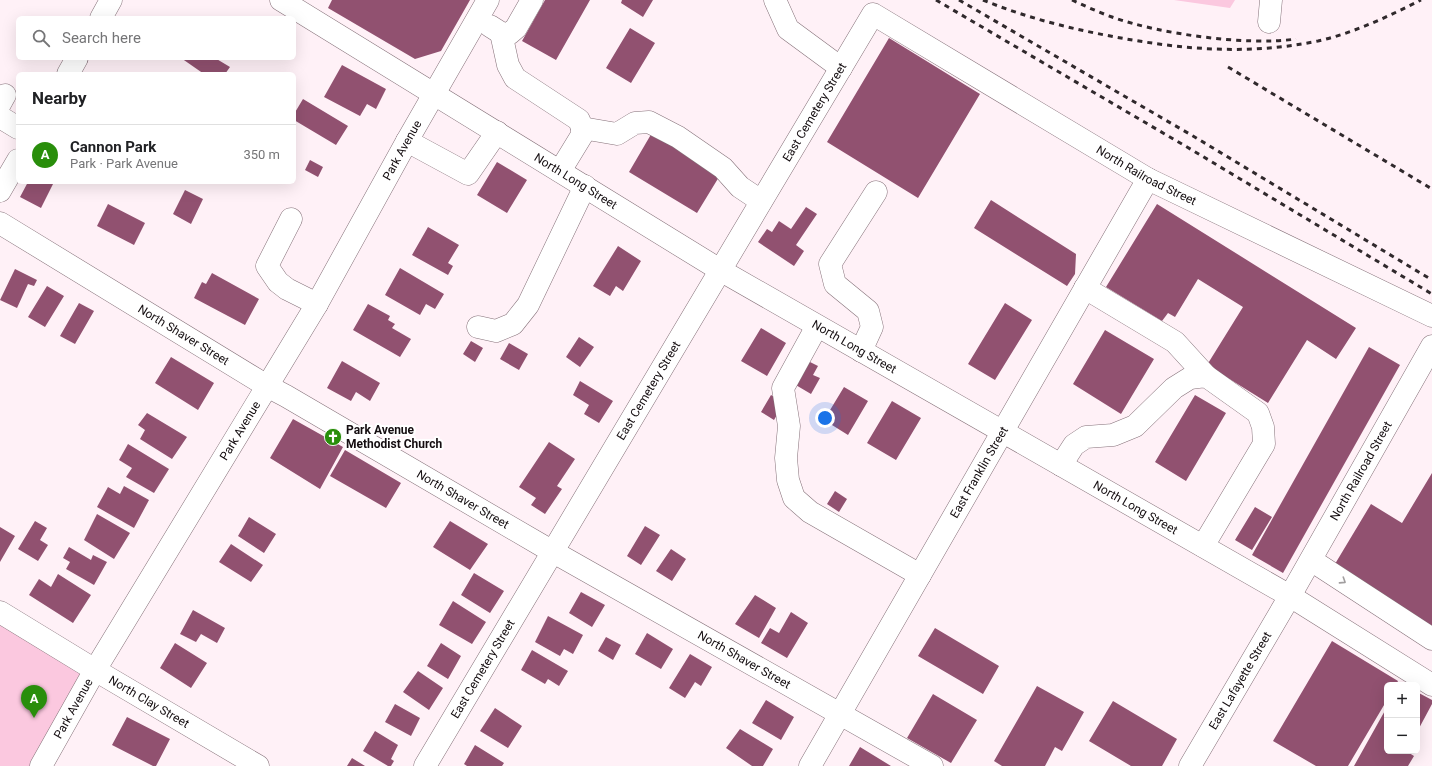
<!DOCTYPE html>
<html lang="en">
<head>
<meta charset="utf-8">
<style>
	:root { --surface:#fff; --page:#f6f6f6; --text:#202124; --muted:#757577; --line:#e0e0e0; --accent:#298e0b }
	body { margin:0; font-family:Roboto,sans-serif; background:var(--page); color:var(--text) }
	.controls { position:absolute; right:12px; bottom:12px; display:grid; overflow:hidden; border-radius:6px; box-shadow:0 4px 16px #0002 }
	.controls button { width:36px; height:36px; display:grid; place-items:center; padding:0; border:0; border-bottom:1px solid var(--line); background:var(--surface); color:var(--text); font:20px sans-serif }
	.you { position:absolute; left:825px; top:418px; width:14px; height:14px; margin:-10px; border:3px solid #fff; border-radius:50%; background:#1a73e8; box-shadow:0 0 0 6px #1a73e833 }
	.badge { display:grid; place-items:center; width:26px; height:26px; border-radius:50%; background:var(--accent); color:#fff; font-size:13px; font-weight:700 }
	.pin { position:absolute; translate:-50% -33px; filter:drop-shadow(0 1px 2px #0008) }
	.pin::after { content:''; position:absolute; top:21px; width:14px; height:12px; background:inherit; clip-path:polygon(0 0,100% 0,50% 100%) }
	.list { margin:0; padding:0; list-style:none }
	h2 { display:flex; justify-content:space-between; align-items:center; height:52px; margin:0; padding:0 16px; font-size:17px }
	h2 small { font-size:13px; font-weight:400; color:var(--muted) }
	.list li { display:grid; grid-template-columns:26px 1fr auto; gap:12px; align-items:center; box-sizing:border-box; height:60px; padding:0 16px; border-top:1px solid var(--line) }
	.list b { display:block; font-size:15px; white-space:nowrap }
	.list p { margin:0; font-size:13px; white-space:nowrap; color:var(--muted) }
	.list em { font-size:13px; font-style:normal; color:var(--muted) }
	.icon { flex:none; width:22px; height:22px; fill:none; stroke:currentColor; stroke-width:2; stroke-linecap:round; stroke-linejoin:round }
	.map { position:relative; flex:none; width:1432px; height:766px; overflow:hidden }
	.search { position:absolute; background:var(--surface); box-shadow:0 4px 16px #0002; left:16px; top:16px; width:280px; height:44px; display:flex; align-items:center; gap:10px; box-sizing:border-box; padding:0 14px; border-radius:6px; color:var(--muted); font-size:15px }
	.panel { position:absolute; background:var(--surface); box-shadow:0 4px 16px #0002; left:16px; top:72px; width:280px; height:112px; border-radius:6px }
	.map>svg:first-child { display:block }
	.green { fill:#fbc8df }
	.building { fill:#915170 }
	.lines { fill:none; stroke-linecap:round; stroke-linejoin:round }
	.minor-casing { stroke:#857179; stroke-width:23 }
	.minor { stroke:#fff; stroke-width:22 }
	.rail { stroke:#30292c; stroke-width:3; stroke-dasharray:5 5; stroke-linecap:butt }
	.oneway { stroke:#a19e9f }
	.labels { text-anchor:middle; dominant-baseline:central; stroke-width:4; stroke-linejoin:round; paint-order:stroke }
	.street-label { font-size:12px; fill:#140d10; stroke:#fff }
	.poi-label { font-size:12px; font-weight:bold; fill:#140d10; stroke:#fff; text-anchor:start }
</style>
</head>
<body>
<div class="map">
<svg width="1432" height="766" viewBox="0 0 1432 766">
	<rect width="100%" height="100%" fill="#fff1f7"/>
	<path class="green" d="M1174,0H1235L1230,8Z
		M0,612L95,670L41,766H0Z"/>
	<path class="building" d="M332,0H470L441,51L415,59L328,8Z
		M545,0H590L556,60L522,41Z
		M622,0H653L643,17L621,3Z
		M630,28L655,43L631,83L606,68Z
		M889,38L980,94L918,198L827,142Z
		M181,58H215L230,67L225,74H204Z
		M342,65L386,89L376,109L367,104L360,116L324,97Z
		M303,99L348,126L336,145L294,120V114Z
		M653,131L722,172L697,213L629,172Z
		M310,160L323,167L318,177L305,170Z
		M497,162L527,180L507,213L477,195Z
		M28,182H54L41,208L20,197Z
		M185,190L203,199L191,224L173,214Z
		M991,200L1076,254L1075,274L1067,286L974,228Z
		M108,204L145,223L134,245L97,226Z
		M1157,204L1356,328L1336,359L1307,340L1268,403L1207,365L1243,307L1198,279L1175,317L1168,313L1162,321L1106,287Z
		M806,207L817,214L796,245L804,251L794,266L758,242L767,229L772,232L779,221L791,229Z
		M428,227L459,245L448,263L453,266L448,275L412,255Z
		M618,246L641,261L623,291L616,286L610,296L593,286Z
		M400,268L444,294L435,309L426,304L420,315L385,295Z
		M15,269L37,280L34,286L28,284L17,308L0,300Z
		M212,273L259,299L245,325L194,298L202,282L206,284Z
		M47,286L64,296L45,327L28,317Z
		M79,303L94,311L75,344L60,336Z
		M1005,303L1032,320L995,380L968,364Z
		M368,304L390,316L388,320L395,324L392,328L411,339L400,357L353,330Z
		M761,328L786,343L767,376L741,361Z
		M1105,330L1154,359L1121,414L1073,384Z
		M579,337L594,347L580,367L566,357Z
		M471,341L483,348L475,362L463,354Z
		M509,343L528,354L519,370L500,359Z
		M1369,347L1400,365L1283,573L1252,555Z
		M171,357L214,383L198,410L155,383Z
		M802,358L818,366L813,375L820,378L811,394L789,381Z
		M342,361L380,383L370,401L356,392L351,401L327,388Z
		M580,381L613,401L599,423L584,414L589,405L573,395Z
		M844,387L868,401L848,435L824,420Z
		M771,395L784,403L774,420L761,412Z
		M1195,395L1226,413L1186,481L1155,462Z
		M892,401L921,418L896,460L867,443Z
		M147,413L187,437L172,459L140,439L145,430L138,425Z
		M293,419L343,447L320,489L270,458Z
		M549,442L575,459L557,486L562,489L545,514L531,505L536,498L519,487Z
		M128,444L169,469L154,493L126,477L132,468L119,460Z
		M345,450L401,483L386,508L330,476Z
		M1432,473V626L1332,569L1371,504L1402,523Z
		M124,486L149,500L134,528L97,507L108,487L120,494Z
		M835,491L847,499L839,512L827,504Z
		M1255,507L1272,517L1252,550L1235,540Z
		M97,514L130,533L114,559L84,540Z
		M249,517L276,534L264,553L238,536Z
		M35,521L47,528L40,540L48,545L38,561L18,549Z
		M450,521L488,544L470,570L433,547Z
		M645,526L660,535L641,565L627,556Z
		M0,527L15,536L0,562Z
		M231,544L263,565L251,582L219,562Z
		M69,547L91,560L93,555L107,562L94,585L66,569L70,562L63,558Z
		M671,549L686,559L672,581L656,571Z
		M474,573L504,591L490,613L461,595Z
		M58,574L91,595L73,623L29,595L39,579L51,587Z
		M581,592L605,605L592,627L569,613Z
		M755,595L776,608L759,638L735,624Z
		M453,601L486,622L472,644L439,625Z
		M193,610L225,628L217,643L201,634L196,642L180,634Z
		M791,612L808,623L787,658L761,643L770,628L779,633Z
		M548,616L583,635L573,654L564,649L560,656L535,642Z
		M935,628L999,666L983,694L918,656Z
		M647,633L673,649L661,669L635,654Z
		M606,637L621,645L613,660L598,651Z
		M1332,641L1398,681L1396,685H1387V700L1348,766H1316L1273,741Z
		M175,643L207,663L191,688L160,668Z
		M441,643L461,656L448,679L427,666Z
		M532,650L568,671L559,686L548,679L545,684L521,670Z
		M690,654L712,667L701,686L695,682L685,698L669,688Z
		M418,671L443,688L429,710L403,692Z
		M1037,686L1084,712L1062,751L1055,747L1045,766H1002L994,761Z
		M1417,692L1432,700V704L1417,732Z
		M933,694L977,720L951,763L907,738Z
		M766,700L794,717L781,740L752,723Z
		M1113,701L1177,739L1162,766H1131L1089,741Z
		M395,704L420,718L411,736L385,722Z
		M1387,707V751H1406L1414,756L1408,766H1354Z
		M495,708L522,726L508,748L480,731Z
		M127,717L170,739L156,766H153L112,745Z
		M740,729L773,749L763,766H752L726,748Z
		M375,731L398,745L391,759L394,761L391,766H388L363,751Z
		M475,745L504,763L502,766H467L464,764Z
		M860,747L891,766H849Z
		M352,758L365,766H347Z"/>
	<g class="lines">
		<defs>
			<g id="minor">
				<path id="s1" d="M281,0L720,270L1290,596L1432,685"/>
				<path d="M775,0L788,29L841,68"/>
				<path d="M101,18L111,0"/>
				<path d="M1269,22L1271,0"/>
				<path d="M490,26L501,33L509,34L516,28L532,0"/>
				<path d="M501,33L508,65L515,78L579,120L582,128V135L560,171"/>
				<path d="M68,74L77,58"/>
				<path d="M0,104L5,95"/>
				<path d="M0,117L18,128"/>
				<path d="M582,128L617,134L635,123L649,122L678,137L723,168L740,187L761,201"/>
				<path d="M407,141L468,174L497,132"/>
				<path d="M0,191L18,160"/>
				<path d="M291,219L267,266L278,282L287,289L317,304"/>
				<path id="s2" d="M0,223L267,386L286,396L541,545L932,766"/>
				<path d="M1085,288L1175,342L1206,376"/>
				<path d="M817,326L783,388L789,426L786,458L788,480L794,498L810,512L920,575"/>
				<path d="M478,327L496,331L513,324L528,305L585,186"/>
				<path d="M861,351L872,327L868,311L835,284L830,264L876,192"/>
				<path d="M1061,465L1074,445L1086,437L1113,435L1135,426L1174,388L1190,378L1206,376L1258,413L1263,427L1264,444L1203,546"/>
				<path d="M1311,560L1432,639"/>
				<path id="s3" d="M0,612L95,670L258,766"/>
				<path id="s4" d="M41,766L95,670L317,304L407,141L488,0"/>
				<path id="s5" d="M425,766L873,14L1148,179L1432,316"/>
				<path id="s6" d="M810,766L1148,179"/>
				<path id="s7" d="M1190,766L1290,596L1432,346"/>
			</g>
		</defs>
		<use href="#minor" class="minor-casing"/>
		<use href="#minor" class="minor"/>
		<path class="rail" d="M936,0L1187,147L1432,294
			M959,0L1193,136L1432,280
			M983,0C1022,16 1063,27 1105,35C1177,49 1245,56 1318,41C1354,33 1389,16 1421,0
			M1072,0C1085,6 1098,12 1112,17C1159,34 1247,46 1296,39
			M1228,67L1432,189"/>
	</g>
	<defs><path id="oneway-chevron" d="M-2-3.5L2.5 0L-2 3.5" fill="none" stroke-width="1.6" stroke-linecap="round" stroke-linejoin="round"/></defs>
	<use class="oneway" href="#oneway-chevron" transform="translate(1343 581) rotate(33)"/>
	<defs>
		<symbol id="church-disc" viewBox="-11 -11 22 22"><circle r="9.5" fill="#298e0b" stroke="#fff"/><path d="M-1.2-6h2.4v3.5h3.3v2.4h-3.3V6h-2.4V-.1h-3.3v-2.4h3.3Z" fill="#fff"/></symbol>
	</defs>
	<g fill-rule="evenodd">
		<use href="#church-disc" x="323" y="427" width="20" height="20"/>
	</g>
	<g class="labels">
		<g class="street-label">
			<text stroke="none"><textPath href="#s5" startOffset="761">East Cemetery Street</textPath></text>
			<text stroke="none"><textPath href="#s4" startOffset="714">Park Avenue</textPath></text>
			<text stroke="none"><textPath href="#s5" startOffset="1193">North Railroad Street</textPath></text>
			<text stroke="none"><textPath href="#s1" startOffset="346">North Long Street</textPath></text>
			<text stroke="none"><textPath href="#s2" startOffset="215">North Shaver Street</textPath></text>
			<text stroke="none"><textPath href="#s1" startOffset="670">North Long Street</textPath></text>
			<text stroke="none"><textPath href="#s5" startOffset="437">East Cemetery Street</textPath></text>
			<text stroke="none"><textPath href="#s4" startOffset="390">Park Avenue</textPath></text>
			<text stroke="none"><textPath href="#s7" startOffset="341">North Railroad Street</textPath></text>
			<text stroke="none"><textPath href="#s6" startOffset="339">East Franklin Street</textPath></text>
			<text stroke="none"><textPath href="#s2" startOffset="539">North Shaver Street</textPath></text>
			<text stroke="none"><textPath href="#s1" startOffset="994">North Long Street</textPath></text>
			<text stroke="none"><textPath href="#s2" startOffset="863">North Shaver Street</textPath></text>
			<text stroke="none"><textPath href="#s5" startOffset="113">East Cemetery Street</textPath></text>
			<text stroke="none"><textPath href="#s7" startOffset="99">East Lafayette Street</textPath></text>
			<text stroke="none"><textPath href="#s3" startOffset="174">North Clay Street</textPath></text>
			<text stroke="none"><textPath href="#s4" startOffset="66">Park Avenue</textPath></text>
		</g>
		<g class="poi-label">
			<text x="346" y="430">Park Avenue<tspan x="346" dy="14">Methodist Church</tspan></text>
		</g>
	</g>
</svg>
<div class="controls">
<button>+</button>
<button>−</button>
</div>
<div class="you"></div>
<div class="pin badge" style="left:34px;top:718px">A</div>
<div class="search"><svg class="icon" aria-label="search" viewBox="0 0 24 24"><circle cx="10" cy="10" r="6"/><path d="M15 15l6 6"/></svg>Search here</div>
<section class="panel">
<h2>Nearby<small></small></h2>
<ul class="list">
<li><span class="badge">A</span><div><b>Cannon Park</b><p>Park · Park Avenue</p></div><em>350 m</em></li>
</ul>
</section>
</div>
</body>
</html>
